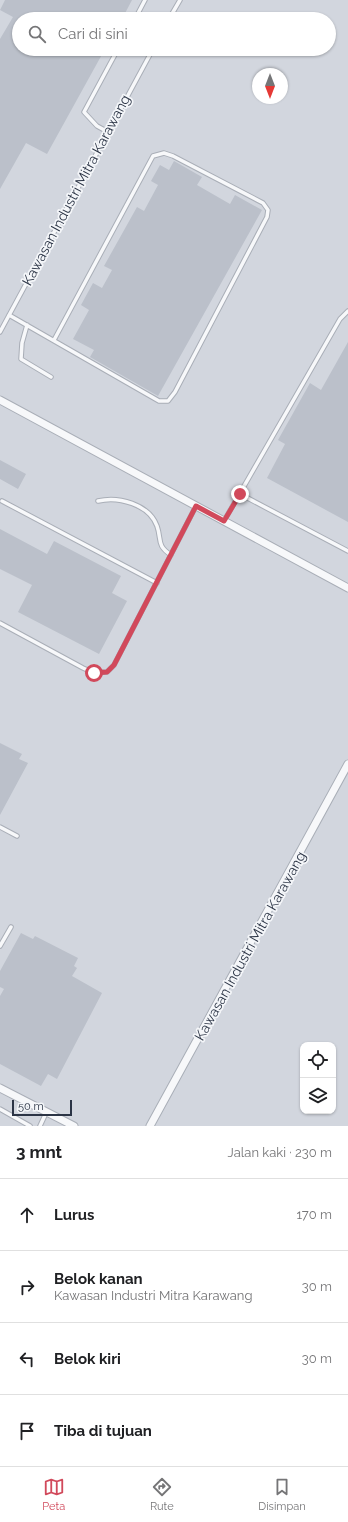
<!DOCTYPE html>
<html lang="id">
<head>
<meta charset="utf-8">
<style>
	:root { --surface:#fff; --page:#f6f6f6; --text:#202124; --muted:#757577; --line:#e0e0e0; --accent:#d1495b }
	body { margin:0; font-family:Raleway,sans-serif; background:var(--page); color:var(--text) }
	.controls { position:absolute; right:12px; bottom:12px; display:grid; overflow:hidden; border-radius:8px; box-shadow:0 1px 3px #0004 }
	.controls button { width:36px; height:36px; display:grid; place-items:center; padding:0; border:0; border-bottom:1px solid var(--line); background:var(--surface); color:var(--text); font:20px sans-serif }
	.compass { position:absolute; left:252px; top:68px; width:36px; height:36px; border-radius:50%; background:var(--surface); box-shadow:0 1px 3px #0004; rotate:180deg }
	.scale { position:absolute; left:12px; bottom:10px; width:60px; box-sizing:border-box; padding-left:4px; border:2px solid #2b3445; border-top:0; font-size:11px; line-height:14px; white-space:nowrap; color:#2b3445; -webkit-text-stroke:3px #f4f6f9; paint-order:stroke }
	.stop { position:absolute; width:12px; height:12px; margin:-9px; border:3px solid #d1495b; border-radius:50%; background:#fff }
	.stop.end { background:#d1495b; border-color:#fff; box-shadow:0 1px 4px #0008 }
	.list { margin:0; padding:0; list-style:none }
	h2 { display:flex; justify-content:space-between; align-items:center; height:52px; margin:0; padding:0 16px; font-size:17px }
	h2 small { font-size:13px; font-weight:400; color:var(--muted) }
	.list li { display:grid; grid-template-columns:26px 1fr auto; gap:12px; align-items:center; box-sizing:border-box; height:72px; padding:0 16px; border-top:1px solid var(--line) }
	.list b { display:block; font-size:15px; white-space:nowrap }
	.list p { margin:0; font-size:13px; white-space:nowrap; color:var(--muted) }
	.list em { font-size:13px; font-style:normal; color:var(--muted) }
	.icon { flex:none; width:22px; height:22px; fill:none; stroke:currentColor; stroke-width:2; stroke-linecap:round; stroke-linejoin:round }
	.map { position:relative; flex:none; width:348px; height:1126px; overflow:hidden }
	.search { position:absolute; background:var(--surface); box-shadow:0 1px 3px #0004; left:12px; right:12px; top:12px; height:44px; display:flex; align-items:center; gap:10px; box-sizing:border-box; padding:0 14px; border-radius:22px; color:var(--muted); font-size:15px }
	.sheet { height:340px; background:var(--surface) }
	nav { display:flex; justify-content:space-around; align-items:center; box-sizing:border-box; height:56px; border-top:1px solid var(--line); background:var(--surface); font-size:11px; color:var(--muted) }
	nav a { display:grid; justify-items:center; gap:2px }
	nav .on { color:var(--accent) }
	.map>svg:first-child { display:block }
	.built { fill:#d2d6de; fill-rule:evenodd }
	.building { fill:#bbc0ca }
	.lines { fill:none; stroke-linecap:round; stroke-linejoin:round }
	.service-casing { stroke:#a9aeb7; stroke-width:5.5 }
	.minor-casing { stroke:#a9aeb7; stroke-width:9 }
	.service { stroke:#f7f8fa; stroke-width:3.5 }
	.minor { stroke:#f7f8fa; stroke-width:7 }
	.route { stroke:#d1495b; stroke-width:5 }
	.labels { text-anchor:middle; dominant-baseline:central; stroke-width:3.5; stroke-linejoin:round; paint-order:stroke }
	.street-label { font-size:14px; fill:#2b3445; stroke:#f4f6f9 }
</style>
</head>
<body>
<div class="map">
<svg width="348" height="1126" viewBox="0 0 348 1126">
	<rect width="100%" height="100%" fill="#e4e7ec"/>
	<path class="built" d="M0,0H348V1126H0ZM19,19H329V49H19ZM258,74H282V98H258ZM303,1045H333V1111H303Z"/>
	<path class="building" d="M5,0H132L122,19H19V49H105L47,154L26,143L0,189V39L13,17L0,10Z
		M174,161L202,177L197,185L230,204L235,195L262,210L158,396L90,357L94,350L73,339L89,310L81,305L93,283L102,288L112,270L104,266L137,207L144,211L158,185L151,181L160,165L169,170Z
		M348,342V522L267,478L285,444L278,440L310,383L321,390Z
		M0,460L26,474L18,489L0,479Z
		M0,529L47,554L54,541L121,576L112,593L127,601L99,654L18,612L32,585L0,569Z
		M0,743L22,754L19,759L28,763L0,815Z
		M21,933L33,939L35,936L78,958L74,966L77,968L72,976L102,993L57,1079L48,1074L41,1086L0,1064V996L4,989L0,987V971Z"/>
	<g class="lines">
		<defs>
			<path id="service" d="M135,19L145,0
				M169,19L180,0
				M108,132L97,126L84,112L118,49
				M9,315L159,401H168L175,392L267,217L268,210L263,203L173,156L164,153L153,156L54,340
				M27,325L22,343L21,359L51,377
				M0,332L153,49
				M240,494L348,551
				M2,501L157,583
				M98,501C118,496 149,504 157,526C162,540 156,545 171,555
				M224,521L340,319L348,311
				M0,623L83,668L94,673L107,672L114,665L196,506
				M0,827L17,836
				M0,946L11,927
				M0,1109L30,1126
				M40,1126L46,1113"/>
			<path id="minor" d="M0,400L348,588
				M0,1088L74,1126
				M150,1126L348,764"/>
		</defs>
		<use href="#service" class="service-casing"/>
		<use href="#minor" class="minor-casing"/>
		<use href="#service" class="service"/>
		<use href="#minor" class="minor"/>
	</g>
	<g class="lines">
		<path class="route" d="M94,673L107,672L114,665L196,506L224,521L240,494"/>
	</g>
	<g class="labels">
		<g class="street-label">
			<text transform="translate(76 190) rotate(-62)">Kawasan Industri Mitra Karawang</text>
			<text transform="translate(250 946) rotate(-61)">Kawasan Industri Mitra Karawang</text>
		</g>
	</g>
</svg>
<div class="controls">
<button><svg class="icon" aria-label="locate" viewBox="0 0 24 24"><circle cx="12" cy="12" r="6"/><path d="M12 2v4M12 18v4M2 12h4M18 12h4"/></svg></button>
<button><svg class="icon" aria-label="layers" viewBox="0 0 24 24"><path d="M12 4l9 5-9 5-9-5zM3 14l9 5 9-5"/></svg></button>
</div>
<svg class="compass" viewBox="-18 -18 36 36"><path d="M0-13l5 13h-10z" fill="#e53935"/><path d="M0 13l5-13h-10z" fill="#757577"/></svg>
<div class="scale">50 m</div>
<div class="stop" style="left:94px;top:673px"></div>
<div class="stop end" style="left:240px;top:494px"></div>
<div class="search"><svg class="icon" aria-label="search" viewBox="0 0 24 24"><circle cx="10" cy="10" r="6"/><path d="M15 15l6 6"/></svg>Cari di sini</div>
</div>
<section class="sheet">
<h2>3 mnt<small>Jalan kaki · 230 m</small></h2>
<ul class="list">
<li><svg class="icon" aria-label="ahead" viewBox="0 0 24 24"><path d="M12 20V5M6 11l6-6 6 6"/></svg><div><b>Lurus</b></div><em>170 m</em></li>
<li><svg class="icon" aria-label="right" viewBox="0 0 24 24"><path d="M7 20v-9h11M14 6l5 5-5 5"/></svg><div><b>Belok kanan</b><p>Kawasan Industri Mitra Karawang</p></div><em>30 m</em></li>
<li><svg class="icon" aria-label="left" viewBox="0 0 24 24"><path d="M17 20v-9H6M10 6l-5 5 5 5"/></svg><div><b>Belok kiri</b></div><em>30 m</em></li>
<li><svg class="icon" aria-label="arrive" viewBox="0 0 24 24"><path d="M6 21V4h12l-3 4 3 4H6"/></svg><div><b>Tiba di tujuan</b></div></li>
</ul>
</section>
<nav>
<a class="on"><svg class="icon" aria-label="map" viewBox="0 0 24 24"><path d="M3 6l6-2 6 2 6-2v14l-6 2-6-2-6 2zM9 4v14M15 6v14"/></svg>Peta</a>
<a><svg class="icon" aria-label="directions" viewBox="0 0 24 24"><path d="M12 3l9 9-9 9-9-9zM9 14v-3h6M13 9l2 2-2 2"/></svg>Rute</a>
<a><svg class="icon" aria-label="saved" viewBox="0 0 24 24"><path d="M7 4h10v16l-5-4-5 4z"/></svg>Disimpan</a>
</nav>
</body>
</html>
